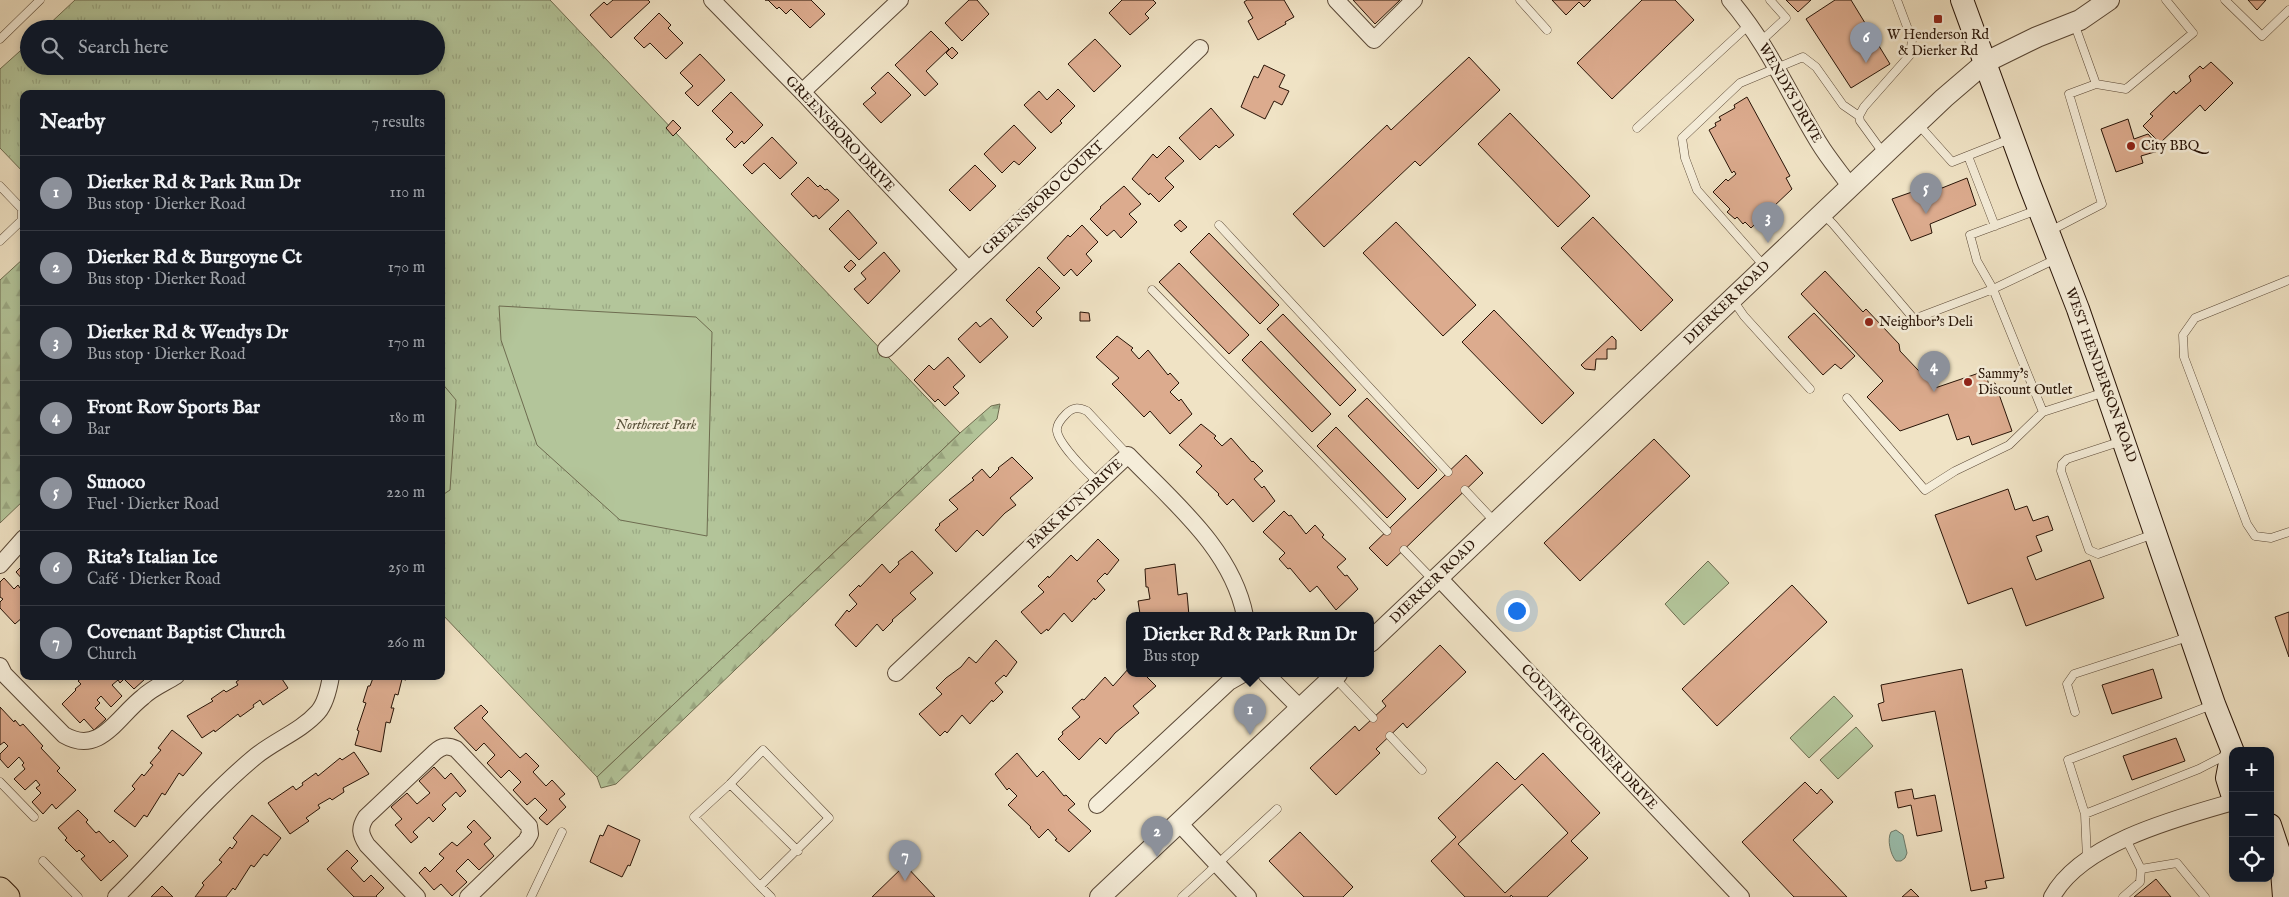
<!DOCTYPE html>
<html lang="en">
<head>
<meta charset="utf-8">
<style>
	:root { --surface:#171b24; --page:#20242c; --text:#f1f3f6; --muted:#9ea1a6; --line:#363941; --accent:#8c9099 }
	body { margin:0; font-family:"IM FELL English",serif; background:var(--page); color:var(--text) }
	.controls { position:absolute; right:15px; bottom:15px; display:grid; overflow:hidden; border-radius:10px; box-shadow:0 2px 8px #0003 }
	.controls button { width:45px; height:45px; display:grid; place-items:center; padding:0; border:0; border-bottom:1px solid var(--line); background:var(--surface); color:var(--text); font:25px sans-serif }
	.you { position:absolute; left:1516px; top:610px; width:18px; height:18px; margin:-12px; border:4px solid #fff; border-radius:50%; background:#1a73e8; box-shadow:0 0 0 8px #1a73e833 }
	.badge { display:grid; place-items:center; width:32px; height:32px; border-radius:50%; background:var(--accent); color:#fff; font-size:16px; font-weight:700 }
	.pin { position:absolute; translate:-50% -41px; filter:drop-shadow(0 1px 2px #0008) }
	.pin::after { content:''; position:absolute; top:26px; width:18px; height:15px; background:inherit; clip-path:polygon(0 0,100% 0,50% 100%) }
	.popup { position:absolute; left:1126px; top:612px; width:248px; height:65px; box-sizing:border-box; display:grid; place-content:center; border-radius:10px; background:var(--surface); filter:drop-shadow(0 1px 4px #0005); font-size:16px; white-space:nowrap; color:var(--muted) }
	.popup b { font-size:19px; color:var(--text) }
	.popup::after { content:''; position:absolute; left:50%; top:100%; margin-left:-10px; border:10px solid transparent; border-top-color:var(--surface) }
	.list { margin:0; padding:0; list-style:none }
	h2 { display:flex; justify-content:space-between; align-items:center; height:65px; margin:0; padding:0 20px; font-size:21px }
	h2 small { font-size:16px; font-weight:400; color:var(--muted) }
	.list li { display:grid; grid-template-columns:32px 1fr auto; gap:15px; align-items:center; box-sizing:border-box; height:75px; padding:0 20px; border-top:1px solid var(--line) }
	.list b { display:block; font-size:19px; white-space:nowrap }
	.list p { margin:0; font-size:16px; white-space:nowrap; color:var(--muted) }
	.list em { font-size:16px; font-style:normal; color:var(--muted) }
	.icon { flex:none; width:28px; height:28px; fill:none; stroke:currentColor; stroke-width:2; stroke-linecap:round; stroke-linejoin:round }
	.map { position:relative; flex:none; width:2289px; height:897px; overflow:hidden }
	.search { position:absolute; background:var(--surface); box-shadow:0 2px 8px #0003; left:20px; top:20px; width:425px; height:55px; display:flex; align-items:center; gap:12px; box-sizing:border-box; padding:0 18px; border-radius:28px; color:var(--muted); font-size:19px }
	.panel { position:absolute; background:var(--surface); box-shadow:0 2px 8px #0003; left:20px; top:90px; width:425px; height:590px; border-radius:10px }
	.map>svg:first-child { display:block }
	.grass { fill:url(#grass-tufts); stroke:#6e6c50 }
	.forest { fill:url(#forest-firs); stroke:#6e6c50 }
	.garden { fill:#b3c59a; stroke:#6e6c50 }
	.water { fill:#9bbfae; stroke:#6d7b6b }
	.building { fill:#dcab8e; stroke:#281407; fill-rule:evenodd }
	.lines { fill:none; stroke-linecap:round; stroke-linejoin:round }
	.service-casing { stroke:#5a4836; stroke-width:9 }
	.minor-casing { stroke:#5a4836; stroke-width:18 }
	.tertiary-casing { stroke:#5a4836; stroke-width:22 }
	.secondary-casing { stroke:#281407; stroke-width:24 }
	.primary-casing { stroke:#281407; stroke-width:27 }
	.service { stroke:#f5edd9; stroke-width:8 }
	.minor { stroke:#f5edd9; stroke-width:16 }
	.tertiary { stroke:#f5edd9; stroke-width:20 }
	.secondary { stroke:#f5edd9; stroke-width:22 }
	.primary { stroke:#f0e3c5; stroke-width:25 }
	.poi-dot { fill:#8f2418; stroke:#f5edd9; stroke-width:2 }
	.labels { text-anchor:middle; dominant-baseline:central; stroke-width:5; stroke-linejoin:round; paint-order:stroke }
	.poi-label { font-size:14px; fill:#281407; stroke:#f5edd9; text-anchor:start }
	.street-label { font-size:14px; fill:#281407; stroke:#f5edd9 }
	.park-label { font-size:14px; font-style:italic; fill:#59523a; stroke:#f5edd9 }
</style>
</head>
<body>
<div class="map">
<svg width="2289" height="897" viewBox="0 0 2289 897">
	<defs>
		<pattern id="grass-tufts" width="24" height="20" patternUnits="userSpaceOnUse" patternTransform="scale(1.25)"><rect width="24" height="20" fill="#b3c59a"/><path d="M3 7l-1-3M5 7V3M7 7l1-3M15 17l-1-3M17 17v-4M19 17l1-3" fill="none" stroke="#9aa883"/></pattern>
		<pattern id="forest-firs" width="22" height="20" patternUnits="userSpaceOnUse" patternTransform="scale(1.25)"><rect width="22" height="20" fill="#b3c59a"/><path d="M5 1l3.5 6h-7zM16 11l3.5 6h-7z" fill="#9aa883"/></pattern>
	</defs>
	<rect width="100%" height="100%" fill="#f0e3c5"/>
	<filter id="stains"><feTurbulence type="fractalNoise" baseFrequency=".004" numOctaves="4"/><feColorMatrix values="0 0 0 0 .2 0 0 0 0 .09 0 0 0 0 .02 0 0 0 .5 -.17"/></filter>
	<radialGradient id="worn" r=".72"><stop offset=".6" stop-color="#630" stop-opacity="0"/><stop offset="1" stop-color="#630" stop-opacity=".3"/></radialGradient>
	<path class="grass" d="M75,0H550L960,433L597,777L441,613V94H24V173L0,148V69L29,43V66H436V29H44Z"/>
	<path class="forest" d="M24,258V500L0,523V280Z
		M1000,404L997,419L616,784L601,788L597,777L960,433L991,406Z"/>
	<path class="garden" d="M499,306L696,317L712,332L707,536L620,520L537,445L501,340Z
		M441,382L456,400L450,490L441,496Z
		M1708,561L1729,583L1684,625L1665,604Z
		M1834,696L1853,716L1809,758L1790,738Z
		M1856,727L1873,746L1838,779L1820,760Z"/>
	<path class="water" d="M1896,830L1903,835L1907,853L1905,858L1901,861H1896C1890,854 1887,839 1891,832Z"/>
	<path class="building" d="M613,0H648L650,2L611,38L590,15L604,2L607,5Z
		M765,0H811L825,14L810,28L791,9L786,14L779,7L777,9L768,0Z
		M969,0H977L989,14L962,41L945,23Z
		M1122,0H1153L1156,3L1145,14L1149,18L1130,35L1109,13Z
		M1247,0H1284L1294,17L1285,22L1286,24L1258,40L1248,21L1253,18L1244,2Z
		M1353,0H1400L1375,24Z
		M1552,0H1591L1584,7L1579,2L1566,15Z
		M1642,0H1675L1694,20L1612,99L1577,63Z
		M1786,0H1811L1798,12Z
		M1835,0H1851L1890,64L1851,88L1806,19Z
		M2248,0H2266L2257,10Z
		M659,13L671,25L668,28L683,43L666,59L650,43L644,48L634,38Z
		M931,31L949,49L926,71L938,84L925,96L895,65Z
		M1095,39L1121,66L1094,92L1068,64Z
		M952,47L958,53L952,59L946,53Z
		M700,54L725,80L698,106L685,93L693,86L680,73Z
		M1469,57L1500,90L1420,166L1415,161L1324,247L1293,214L1387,125L1391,130Z
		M2211,62L2233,83L2205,111L2200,105L2160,143L2143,126L2153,116L2150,114L2174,91L2176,94L2191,81L2189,76L2200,66L2203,69Z
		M1264,65L1285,75L1279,87L1289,91L1282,105L1274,101L1265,119L1241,107L1254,76L1258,78Z
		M888,72L911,95L881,123L863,104L876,93L871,88Z
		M1058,89L1075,106L1060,121L1062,123L1051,133L1024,105L1039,91L1047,100Z
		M731,92L763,125L744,144L742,141L735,148L726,139L733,132L712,111Z
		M1747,97L1790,176L1786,178L1792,189L1751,228L1745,222L1743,224L1737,217L1735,219L1727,212L1730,209L1713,192L1726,179L1728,181L1736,174L1734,171L1732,173L1709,130L1716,126L1715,123L1721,120L1719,117L1735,108L1734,105Z
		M1211,108L1234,135L1219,148L1216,145L1200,160L1179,138Z
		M1510,113L1590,196L1558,227L1478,144Z
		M2128,119L2134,139L2148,134L2154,141L2158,151L2141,156L2143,163L2116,172L2101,129Z
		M673,120L681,128L673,136L666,128Z
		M1014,125L1036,148L1019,165L1014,161L1002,173L984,154Z
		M772,137L797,163L780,179L764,163L752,174L743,165Z
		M1169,146L1184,161L1165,178L1174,187L1159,202L1150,193L1149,195L1132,179L1153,154L1157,158Z
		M975,165L996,186L970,211L949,190Z
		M808,177L818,187L820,185L825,190L827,189L839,200L819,219L816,215L813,217L791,194Z
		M1967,178L1976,205L1930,224L1932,233L1911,241L1892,199L1912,192L1917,198Z
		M1124,186L1141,204L1129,214L1137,222L1121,238L1114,230L1107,236L1090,219L1101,208L1100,207Z
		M848,210L877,243L859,260L829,229Z
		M1593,217L1673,300L1641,331L1561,248Z
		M1180,220L1187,227L1181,232L1174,225Z
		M1396,222L1476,305L1443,336L1363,253Z
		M1082,225L1098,242L1086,254L1092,261L1077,276L1071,269L1064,276L1047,258L1068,235L1070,237Z
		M1209,233L1279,305L1260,324L1190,252Z
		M884,252L900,271L868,304L854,289L866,279L861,273Z
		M851,260L856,265L849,272L844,267Z
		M1179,263L1249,335L1229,354L1159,282Z
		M1039,267L1060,288L1036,312L1042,318L1033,327L1006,300Z
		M1825,271L1863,312L1866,309L1899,344L1900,351L1935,388L1985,371L1989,385L1995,383L2012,431L1972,445L1969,436L1957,440L1948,414L1900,431L1867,397L1883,381L1801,294Z
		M1494,310L1574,393L1542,424L1462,342Z
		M1080,312L1089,313L1090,321H1080Z
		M1814,313L1855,356L1841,369L1835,364L1823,375L1788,337Z
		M1283,314L1356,390L1340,406L1267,329Z
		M991,318L1008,337L980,363L958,339L976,322L980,327Z
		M1117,336L1133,348L1131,350L1139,359L1148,350L1168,375L1170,373L1179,383L1170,392L1179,401L1181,399L1192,414L1170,434L1150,411L1144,417L1122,394L1112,384L1119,378L1096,357Z
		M1612,336L1616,340V349H1607V359H1596L1595,370L1585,369L1581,365Z
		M1261,341L1331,414L1312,432L1242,360Z
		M948,357L965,376L953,387L959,393L945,406L938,399L935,402L914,380L929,365L934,370Z
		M1367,398L1437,470L1418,489L1348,416Z
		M1201,424L1216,436L1214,438L1222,446L1231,438L1252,462L1253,461L1263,471L1254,479L1262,488L1264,486L1275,501L1253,522L1233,499L1227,505L1218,495L1219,494L1196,472L1202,466L1179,445Z
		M1336,427L1406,499L1387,518L1317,446Z
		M1654,439L1690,476L1580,581L1544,543Z
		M1466,455L1483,473L1387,566L1369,548Z
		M1012,457L1033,478L1010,498L1016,505L1005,513L983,536L977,530L956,552L935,530L940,525L939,524L958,509L949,500L974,480L972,478L982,469L990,478L999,469L998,468Z
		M2008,489L2015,510L2027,506L2033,521L2048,516L2053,530L2036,536L2042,551L2027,557L2036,580L2090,560L2104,598L2026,626L2012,588L1968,604L1935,515Z
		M1284,511L1289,516L1291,515L1306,534L1315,525L1324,535L1322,537L1346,559L1337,567L1345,576L1347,575L1358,589L1336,610L1317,586L1310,592L1290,568L1288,569L1279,559L1285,553L1263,532Z
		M1098,539L1119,560L1107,575L1105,573L1097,581L1105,590L1095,600L1094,598L1072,622L1064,613L1048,631L1047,629L1041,634L1021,612L1044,592L1038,586L1048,576L1049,578L1071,555L1077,561Z
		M912,551L933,573L910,593L916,599L892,620L893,621L883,631L877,624L856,647L835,625L847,610L849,612L857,604L849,595L859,585L860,587L882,564L890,573L899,564L898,562Z
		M24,564V581L16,572Z
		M1175,564L1178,595L1187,593L1189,616H1143L1140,614L1138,601L1150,599L1148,587H1146L1145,569Z
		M4,578L14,589L18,585L20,588L24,584V616L15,624L0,608V602L3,599L0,597V582Z
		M1792,585L1827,622L1717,726L1682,689Z
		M2289,612V657L2275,617Z
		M996,640L1017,662L1006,677L1004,675L995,683L1003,692L993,702L992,700L970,724L962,715L947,733L945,731L940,736L919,714L942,694L936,688L946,678L961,667L969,657L976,663Z
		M1440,645L1466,672L1407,728L1403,723L1376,749L1380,753L1336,795L1310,768L1355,726L1359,731L1386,706L1382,701Z
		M1129,668L1130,674H1144L1156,686L1133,706L1139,713L1115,733L1106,744L1100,738L1079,760L1058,739L1063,734L1062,732L1080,717L1072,708L1082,699L1084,700L1105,677L1113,686Z
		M1962,669L2004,878L1985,881L1987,888L1971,891L1935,711L1882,721L1878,704L1884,702L1881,685Z
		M2153,669L2162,698L2112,714L2102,685Z
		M84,676H143L145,679L134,689L124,679L120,683L118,680L112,685L122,696L111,707L101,696L97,700L100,703L95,708L106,719L94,730L84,719L80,723L62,704L76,690L75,689L81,684L78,681Z
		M244,676H280L288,688L263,705L260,700L253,705L254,707L240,717L238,714L215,732L214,730L202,738L187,716L213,701L211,699L224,690L226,692L238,685L236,682Z
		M367,676H407L406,680L402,679L398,695L395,694L391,708H394L390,723L386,722L381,752L355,745L359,731L357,730L366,703L363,702L368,686H370L373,678Z
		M481,705L488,712L482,718L520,758L526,753L539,766L533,772L546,786L552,780L565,794L559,799L566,807L547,825L539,818L547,810L535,798L527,805L513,790L521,782L509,770L501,778L487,763L495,755L484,743L476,751L454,728Z
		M0,707L14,722L15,720L20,726L23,724L43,746L41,748L60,768L57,771L76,790L56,809L52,804L43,814L32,802L41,793L36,788L40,785L36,780L25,790L14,779L25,769L22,765L24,763L19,757L8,768L0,759V754L8,746L4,742L0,745Z
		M172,730L202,753L183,776L179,773L165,795L162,793L147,817L144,815L135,827L114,811L135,789L132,786L142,774L144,776L153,765L150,763L161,750L158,748Z
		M2176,738L2185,761L2132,780L2123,756Z
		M354,752L369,774L343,788L344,792L332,800L330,798L318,805L320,808L306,818L309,821L290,834L268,803L293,786L296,790L303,785L302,783L316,773L318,776L340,758L342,760Z
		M1017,753L1037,777L1043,771L1064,796L1066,795L1075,804L1068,810L1091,831L1069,852L1055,840L1057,839L1048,829L1039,838L1030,828L1031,827L1008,805L1017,796L1009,788L1007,790L995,774Z
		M1543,753L1600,813L1571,841L1588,858L1547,897H1513L1511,895L1510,897H1465L1431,861L1456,837L1438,818L1497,762L1515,780ZM1522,784L1568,833L1505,893L1458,844Z
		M434,767L445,779L451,773L466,791L460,797L456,792L442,805L446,809L433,822L429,817L413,832L418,837L411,843L395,825L402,819L391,807L407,793L417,804L430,793L419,781Z
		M1805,782L1817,794L1821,789L1833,802L1793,840L1847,897H1794L1742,842Z
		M1912,789L1914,799L1935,795L1942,831L1917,836L1911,805L1898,808L1895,792Z
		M78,810L88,820L86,822L96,833L99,831L110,843L113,840L128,856L101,881L81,859L85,856L79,850L77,852L65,840L67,838L58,828Z
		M252,815L281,838L267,856L264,854L254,867L251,865L235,890L233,888L226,897H195L204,885L202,883L222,862L219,860L230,847L232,849L237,842L233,838Z
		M474,820L491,838L484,844L494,856L479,870L468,859L456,871L467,882L452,896L441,884L434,890L419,873L425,867L430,872L444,858L439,854L452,842L457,846L472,832L467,827Z
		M608,825L640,840L630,866L628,865L622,877L590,862L600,835L603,836Z
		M1300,832L1353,887L1343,897H1304L1269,861Z
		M347,850L358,861L351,868L364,882L371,875L384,888L376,896L377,897H354L327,869Z
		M905,865L935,897H872Z
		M2156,879L2171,897H2134Z
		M162,886L173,897H151Z
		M1911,889L1919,897H1902Z"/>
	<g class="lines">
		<defs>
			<path id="service" d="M1520,0L1547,30
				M2225,0L2262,36L2289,10
				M0,39L40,0
				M1761,41L1786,18L1770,0
				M2096,84L2126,89L2193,33L2166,0
				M1918,124L1952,162L2010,139
				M1637,128L1750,24
				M1884,154L1860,121L1859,116L1864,107L1910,55L1912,40L1897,0
				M1968,156L1995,226
				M0,186L22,209V220L0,241
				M2037,210L1970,235L1977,261L1993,289L2043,412
				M1823,214L1833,224L1914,319L1993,289L2056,259
				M1219,225L1448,472
				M2050,231L2102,204L2069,94L2096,84L2074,23
				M1765,267L1697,190L1685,158L1682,138L1740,83L1803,57L1816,67L1843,105L1859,116
				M2289,280L2195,318L2183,335L2184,357L2247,524L2255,536L2271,538L2289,532
				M1152,290L1387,531
				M1733,300L1744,316L1810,389
				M1847,398L1925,490L1955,471L2009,445L2043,412L2105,392
				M2122,441L2067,459L2062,464L2061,471L2089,550L2098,554L2154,534
				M1098,483C1087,472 1059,445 1057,431C1056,425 1062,418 1066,414C1073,407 1078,407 1087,411L1128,455
				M1465,490L1495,522
				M1404,550L1434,581
				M1335,678L1373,718
				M2212,705L2068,760L2085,814L2199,769L2228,754
				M2075,712L2067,684L2074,674L2188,637
				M1390,736L1422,770
				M0,782L34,817
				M730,784L798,851
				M2085,814L2087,859
				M2126,839L2141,869L2177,863L2205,897
				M43,861L78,897
				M760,886L829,818L763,750L730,784L694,817L760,886L771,897
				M531,897L562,832
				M1182,897L1277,809
				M2123,897L2140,882L2141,869"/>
			<path id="minor" d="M712,0L807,97L968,269
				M1336,0L1374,40L1414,0
				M1730,0C1767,43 1789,94 1819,143C1828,158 1840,172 1850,186
				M802,92L900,0
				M886,349L1200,48
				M0,565L24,538
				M1438,577L1741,897
				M0,666L4,674L64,735C100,756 117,717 143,697C152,688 165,683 176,676
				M896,673L1128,455C1173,502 1232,549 1245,616
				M1266,674L1300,708
				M1097,805L1229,682L1243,674
				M1178,822L1248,897
				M116,897C163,851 205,798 256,756C276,740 301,731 318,712C326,703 329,688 331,676
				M417,897L367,845C360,834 359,828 366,817L435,752C442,746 447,745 456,749L529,826L530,834L526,841L468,897
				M2052,897C2081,843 2177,818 2233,802"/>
			<path id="tertiary" d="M1370,642L1944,98L1986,62L2037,37L2080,20L2109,0
				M1100,897L1337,674"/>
			<path id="secondary" d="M1962,0L2029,183L2078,309L2214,704L2233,752
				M2232,752L2227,778L2233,797
				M2270,825L2281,858L2284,897"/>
			<path id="primary" d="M0,890L7,897"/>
		</defs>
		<use href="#service" class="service-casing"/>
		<use href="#minor" class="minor-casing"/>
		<use href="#tertiary" class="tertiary-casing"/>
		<use href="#secondary" class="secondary-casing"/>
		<use href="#primary" class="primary-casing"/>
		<use href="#service" class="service"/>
		<use href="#minor" class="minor"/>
		<use href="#tertiary" class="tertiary"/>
		<use href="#secondary" class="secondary"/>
		<use href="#primary" class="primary"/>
	</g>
	<g class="poi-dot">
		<rect x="1933" y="14" width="10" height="10" rx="2.5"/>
		<circle cx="2131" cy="146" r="5"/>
		<circle cx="1869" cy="322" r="5"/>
		<circle cx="1968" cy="382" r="5"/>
	</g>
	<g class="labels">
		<g class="poi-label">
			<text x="1938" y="35" text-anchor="middle">W Henderson Rd<tspan x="1938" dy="16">&amp; Dierker Rd</tspan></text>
			<text x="2141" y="146">City BBQ</text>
			<text x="1879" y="322">Neighbor's Deli</text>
			<text x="1978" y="374">Sammy's<tspan x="1978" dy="16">Discount Outlet</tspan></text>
		</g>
		<g class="street-label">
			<text transform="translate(1790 93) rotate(60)">WENDYS DRIVE</text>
			<text transform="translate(840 134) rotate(47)">GREENSBORO DRIVE</text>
			<text transform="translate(1043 198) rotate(-43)">GREENSBORO COURT</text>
			<text transform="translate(1727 303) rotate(-44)">DIERKER ROAD</text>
			<text transform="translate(2101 375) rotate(70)">WEST HENDERSON ROAD</text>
			<text transform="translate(1075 504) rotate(-43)">PARK RUN DRIVE</text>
			<text transform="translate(1433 582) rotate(-44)">DIERKER ROAD</text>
			<text transform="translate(1589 737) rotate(47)">COUNTRY CORNER DRIVE</text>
		</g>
		<g class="park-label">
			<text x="656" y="425">Northcrest Park</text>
		</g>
	</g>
	<rect width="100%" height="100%" filter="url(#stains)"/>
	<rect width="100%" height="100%" fill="url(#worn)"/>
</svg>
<div class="controls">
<button>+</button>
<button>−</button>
<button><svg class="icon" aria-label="locate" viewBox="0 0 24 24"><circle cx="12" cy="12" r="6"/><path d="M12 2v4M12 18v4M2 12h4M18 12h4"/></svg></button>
</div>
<div class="you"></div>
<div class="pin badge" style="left:1250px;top:735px">1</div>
<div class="popup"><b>Dierker Rd &amp; Park Run Dr</b>Bus stop</div>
<div class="pin badge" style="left:1157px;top:857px">2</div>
<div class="pin badge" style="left:1768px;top:243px">3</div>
<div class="pin badge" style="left:1934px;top:392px">4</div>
<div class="pin badge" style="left:1926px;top:214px">5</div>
<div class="pin badge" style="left:1866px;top:63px">6</div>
<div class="pin badge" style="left:905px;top:881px">7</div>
<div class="search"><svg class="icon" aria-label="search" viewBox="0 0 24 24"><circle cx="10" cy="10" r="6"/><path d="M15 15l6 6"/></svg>Search here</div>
<section class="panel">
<h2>Nearby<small>7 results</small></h2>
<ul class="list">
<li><span class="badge">1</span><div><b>Dierker Rd &amp; Park Run Dr</b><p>Bus stop · Dierker Road</p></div><em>110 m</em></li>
<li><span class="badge">2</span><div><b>Dierker Rd &amp; Burgoyne Ct</b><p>Bus stop · Dierker Road</p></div><em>170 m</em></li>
<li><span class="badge">3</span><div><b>Dierker Rd &amp; Wendys Dr</b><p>Bus stop · Dierker Road</p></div><em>170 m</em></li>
<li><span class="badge">4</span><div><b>Front Row Sports Bar</b><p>Bar</p></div><em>180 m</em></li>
<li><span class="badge">5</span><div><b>Sunoco</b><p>Fuel · Dierker Road</p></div><em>220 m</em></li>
<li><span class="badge">6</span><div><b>Rita's Italian Ice</b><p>Café · Dierker Road</p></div><em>250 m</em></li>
<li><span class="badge">7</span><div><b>Covenant Baptist Church</b><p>Church</p></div><em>260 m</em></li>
</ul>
</section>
</div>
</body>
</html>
